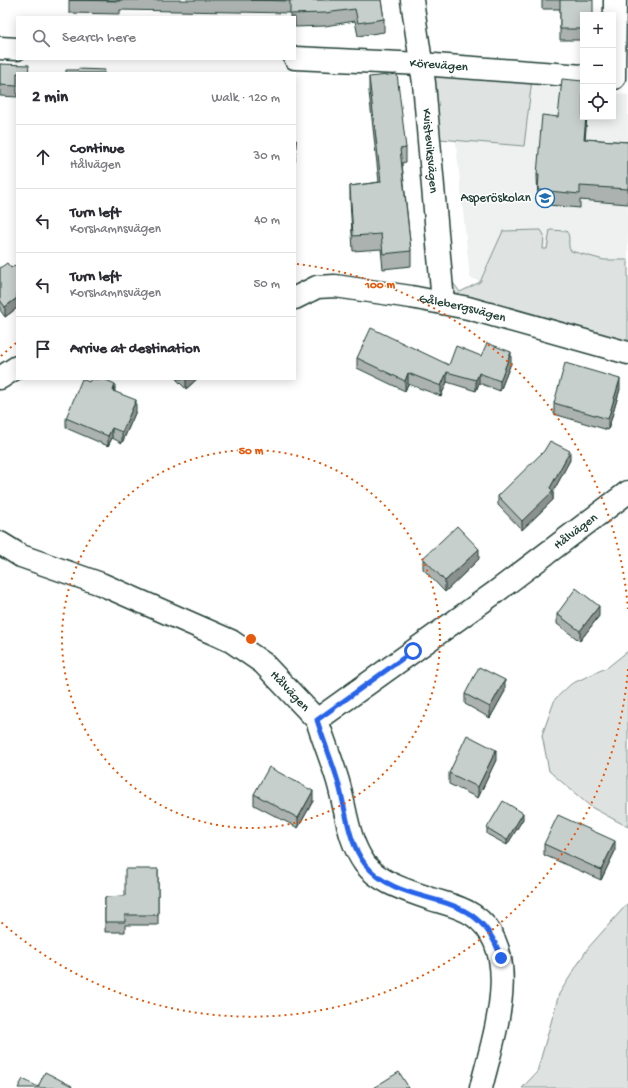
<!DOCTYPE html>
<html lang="en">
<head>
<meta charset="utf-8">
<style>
	:root { --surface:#fff; --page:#f7f7f7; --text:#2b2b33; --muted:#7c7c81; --line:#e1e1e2 }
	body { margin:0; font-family:"Gochi Hand",sans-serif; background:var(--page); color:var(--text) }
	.controls { position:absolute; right:12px; top:12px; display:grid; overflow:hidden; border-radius:0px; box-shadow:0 2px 10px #0003 }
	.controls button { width:36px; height:36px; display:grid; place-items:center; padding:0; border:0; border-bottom:1px solid var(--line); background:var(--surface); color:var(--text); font:20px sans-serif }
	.stop { position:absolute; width:12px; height:12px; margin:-9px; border:3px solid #2563eb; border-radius:50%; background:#fff }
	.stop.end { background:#2563eb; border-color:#fff; box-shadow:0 1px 4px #0008 }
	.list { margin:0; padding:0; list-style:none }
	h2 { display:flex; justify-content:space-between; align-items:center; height:52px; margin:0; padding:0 16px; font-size:17px }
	h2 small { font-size:13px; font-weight:400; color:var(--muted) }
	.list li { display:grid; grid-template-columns:26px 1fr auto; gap:12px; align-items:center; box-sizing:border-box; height:64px; padding:0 16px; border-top:1px solid var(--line) }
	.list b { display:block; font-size:15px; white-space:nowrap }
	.list p { margin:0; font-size:13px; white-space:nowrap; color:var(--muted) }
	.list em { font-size:13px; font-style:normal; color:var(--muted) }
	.icon { flex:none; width:22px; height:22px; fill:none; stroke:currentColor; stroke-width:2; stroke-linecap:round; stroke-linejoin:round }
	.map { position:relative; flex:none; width:628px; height:1088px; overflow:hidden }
	.search { position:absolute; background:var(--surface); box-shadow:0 2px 10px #0003; left:16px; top:16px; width:280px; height:44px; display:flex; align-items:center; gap:10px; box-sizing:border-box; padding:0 14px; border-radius:0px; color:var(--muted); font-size:15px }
	.panel { position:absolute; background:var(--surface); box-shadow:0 2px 10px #0003; left:16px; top:72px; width:280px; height:308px; border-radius:0px }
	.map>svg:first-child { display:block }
	.built { fill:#eef1f0 }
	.green { fill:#dee3e2; stroke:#7e908b }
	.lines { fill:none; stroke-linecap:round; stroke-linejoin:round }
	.minor-casing { stroke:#1f3d34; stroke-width:25 }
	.minor { stroke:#fff; stroke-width:22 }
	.wall { fill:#abb2af; stroke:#1f3d34 }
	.shaded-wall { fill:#8b918f; stroke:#1f3d34 }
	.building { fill:#c7cfcc; stroke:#1f3d34 }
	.route { stroke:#2563eb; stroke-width:5 }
	.ring { fill:none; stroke:#e8590c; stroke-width:2; stroke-dasharray:2 4 }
	.labels { text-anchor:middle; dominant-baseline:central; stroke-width:3; stroke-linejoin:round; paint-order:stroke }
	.street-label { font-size:13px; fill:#1f3d34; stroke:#fff }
	.poi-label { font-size:13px; fill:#1f3d34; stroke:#fff; text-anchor:end }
	.centre { fill:#e8590c; stroke:#fff; stroke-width:2 }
	.ring-label { font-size:12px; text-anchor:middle; font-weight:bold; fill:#e8590c; stroke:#fff; stroke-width:3; stroke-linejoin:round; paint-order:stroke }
</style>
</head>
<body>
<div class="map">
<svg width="628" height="1088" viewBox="0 0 628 1088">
	<rect width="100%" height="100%" fill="#fff"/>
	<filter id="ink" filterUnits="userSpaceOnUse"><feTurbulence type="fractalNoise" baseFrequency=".025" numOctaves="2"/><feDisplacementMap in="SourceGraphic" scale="8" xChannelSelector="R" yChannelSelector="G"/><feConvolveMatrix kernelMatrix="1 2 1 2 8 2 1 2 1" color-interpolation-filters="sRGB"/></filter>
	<g filter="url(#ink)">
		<path class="built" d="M449,77L583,90V117H613V93L628,95V329L470,278Z"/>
		<path class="green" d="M434,74L532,79L524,146L439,139L429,94Z
			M541,230L544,235L543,249H547L550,230L566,231C572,237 566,245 571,251L604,260H628V347L459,297L451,289L448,276L460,292L480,282L503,231Z
			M628,651V827L591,807L549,771L542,735L555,699L571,684L608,667Z
			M628,903V1088H522L537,1072L559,994L588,948Z"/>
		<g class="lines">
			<defs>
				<g id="minor">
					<path id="s1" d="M412,0L424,83L443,302"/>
					<path d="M0,48L17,49"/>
					<path id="s2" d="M295,58L421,64L583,76"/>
					<path d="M614,78L615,0"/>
					<path id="s3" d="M295,298L317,287L335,286L411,297L468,308L628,353"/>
					<path d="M0,378L17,367"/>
					<path id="s4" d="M0,543L21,556L101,584L231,641L263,663L317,720L493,594L628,492"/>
					<path d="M317,720C323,739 330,756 336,775C346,804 346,838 365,864C380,883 406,890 428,898C443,903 460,906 473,915C525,950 493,1038 481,1088"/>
				</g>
			</defs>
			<use href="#minor" class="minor-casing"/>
			<use href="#minor" class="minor"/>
		</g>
		<path class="wall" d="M69,0H381L384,19V32L358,36L355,21L325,26L295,27V17H290V13L120,10V14L69,13Z
			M542,0H593L583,15V40H560V9H542Z
			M0,64L29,73H17V97L0,96Z
			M369,77L406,148V162L402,163L411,251V266L383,269L381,249L353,251L350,200V186L379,182L369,92Z
			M585,139L628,142V204L580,200V208L538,204L537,175Z
			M0,268H17V308L5,317L0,310Z
			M481,356L511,363L500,391L479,383L476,391L447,382L441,396L408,384L405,391L357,368V358L449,365Z
			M176,379H197L186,389Z
			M89,382L115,392L136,411L122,443L112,438L108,446L66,428V418Z
			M620,389L608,430L554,414V403Z
			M570,460L553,492V500L522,530L498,505V496Z
			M423,558L479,559L445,592L423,569Z
			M557,614L599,616L580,641L557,624Z
			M505,691L490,718L465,704V694Z
			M496,760L478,798L449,784V773Z
			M254,794L313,801L298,828L254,805Z
			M523,819L507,845L487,834V828Z
			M544,844L615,851L601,880L544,855Z
			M158,869V925H125V932H105V897L125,896Z"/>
		<path class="shaded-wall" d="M586,117H587L584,153V139Z
			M296,140V150L295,162V151Z
			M17,298V308L5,317V307Z
			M511,352V363L500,391V381Z
			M447,372V382L441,396V386Z
			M408,373V384L405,391V381Z
			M479,373V383L476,391V380Z
			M186,379H197L186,389Z
			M620,379V389L608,430V419Z
			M115,384V394L113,391Z
			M136,400V411L122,443V432Z
			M112,428V438L108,446V436Z
			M570,451V460L553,492V500L522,530V521L550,488Z
			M479,549V559L445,592V581Z
			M599,606V616L580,641V631Z
			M505,680V691L490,718V707Z
			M496,750V760L478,798V787Z
			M313,791V801L298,828V818Z
			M523,813V819L507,845V840Z
			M615,841V851L601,880V870Z"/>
		<path class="building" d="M69,0H120V1Z
			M251,0H381L384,19L358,23L355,9L325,13L290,14V1Z
			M560,0H593V15H583V29H560Z
			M0,64L29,65L28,73H17V86L0,85Z
			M78,69L105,70L104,73H66V70H78Z
			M397,74L406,148L400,149L411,251L383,254L381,234L353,236L350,186L381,182L369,77Z
			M562,79L583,81V117H586L584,139L628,142V189L580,186V194L538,190L539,175H537L542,115L558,117Z
			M295,139L296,140L295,151Z
			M7,263L11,268L15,265L17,268V298L5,307L0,300V268Z
			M371,328L449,365L456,346L481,356L487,343L511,352L500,381L479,373L476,380L447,372L441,386L408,373L405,381L357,358Z
			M565,363L620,379L608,419L554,403Z
			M82,379L89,382L91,379H104L115,384L113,391L136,400L122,432L112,428L108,436L66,418Z
			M550,441L570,451L550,488L553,491L522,521L498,496L544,451Z
			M457,526L479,549L445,581L423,558Z
			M576,588L599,606L580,631L557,614Z
			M479,667L505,680L490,707L465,694Z
			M467,735L496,750L478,787L449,773Z
			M269,767L313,791L298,818L254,794Z
			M503,801L523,813L507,840L487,828Z
			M558,815L615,841L601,870L544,844Z
			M125,869H158V915H125V922H105V897L125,896Z
			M45,1072L72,1086L71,1088H18L23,1079L38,1087Z
			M399,1072L409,1088H373Z"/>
	</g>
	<g class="lines" filter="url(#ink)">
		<path class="route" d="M413,651L317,720C323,739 330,756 336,775C346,804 346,839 365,864C405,914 477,881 501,958"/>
	</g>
	<g class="ring">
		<circle cx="251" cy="639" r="189"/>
		<path d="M628 669A378 378 0 0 1 1 922M1 356A378 378 0 0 1 16 343M297 264A378 378 0 0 1 628 609"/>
	</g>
	<defs>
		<symbol id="school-ring" viewBox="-11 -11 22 22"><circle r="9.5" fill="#fff" stroke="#1f6fb2" stroke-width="1.5"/><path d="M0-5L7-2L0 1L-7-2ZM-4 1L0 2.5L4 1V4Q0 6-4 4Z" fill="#1f6fb2"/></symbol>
	</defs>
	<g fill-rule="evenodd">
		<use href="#school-ring" x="534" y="187" width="22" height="22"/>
	</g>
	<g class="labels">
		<g class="street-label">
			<text stroke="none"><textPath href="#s2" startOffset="144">Körevägen</textPath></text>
			<text stroke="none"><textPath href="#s1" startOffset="152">Kvisteviksvägen</textPath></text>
			<text stroke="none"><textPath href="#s3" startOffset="172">Gålebergsvägen</textPath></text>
			<text stroke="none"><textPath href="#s4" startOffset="689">Hålvägen</textPath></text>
			<text stroke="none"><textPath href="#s4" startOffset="329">Hålvägen</textPath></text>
		</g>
		<g class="poi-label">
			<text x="531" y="198">Asperöskolan</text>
		</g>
	</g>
	<circle cx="251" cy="639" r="6" class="centre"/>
	<g class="ring-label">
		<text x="380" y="288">100 m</text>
		<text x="251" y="454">50 m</text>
	</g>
</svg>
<div class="controls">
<button>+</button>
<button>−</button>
<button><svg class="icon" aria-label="locate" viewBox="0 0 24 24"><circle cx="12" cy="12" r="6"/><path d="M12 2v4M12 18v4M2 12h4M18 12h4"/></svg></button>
</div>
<div class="stop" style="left:413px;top:651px"></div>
<div class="stop end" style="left:501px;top:958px"></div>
<div class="search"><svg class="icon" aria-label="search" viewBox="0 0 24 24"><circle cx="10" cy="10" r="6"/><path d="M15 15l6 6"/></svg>Search here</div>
<section class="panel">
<h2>2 min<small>Walk · 120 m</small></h2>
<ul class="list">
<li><svg class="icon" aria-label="ahead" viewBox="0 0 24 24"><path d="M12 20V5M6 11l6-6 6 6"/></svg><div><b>Continue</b><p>Hålvägen</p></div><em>30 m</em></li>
<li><svg class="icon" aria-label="left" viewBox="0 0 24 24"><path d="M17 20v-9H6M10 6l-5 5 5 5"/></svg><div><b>Turn left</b><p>Korshamnsvägen</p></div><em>40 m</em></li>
<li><svg class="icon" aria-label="left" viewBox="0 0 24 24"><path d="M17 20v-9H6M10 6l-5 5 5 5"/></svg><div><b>Turn left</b><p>Korshamnsvägen</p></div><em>50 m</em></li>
<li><svg class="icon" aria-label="arrive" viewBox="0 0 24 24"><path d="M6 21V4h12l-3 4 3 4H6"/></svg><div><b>Arrive at destination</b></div></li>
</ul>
</section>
</div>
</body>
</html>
